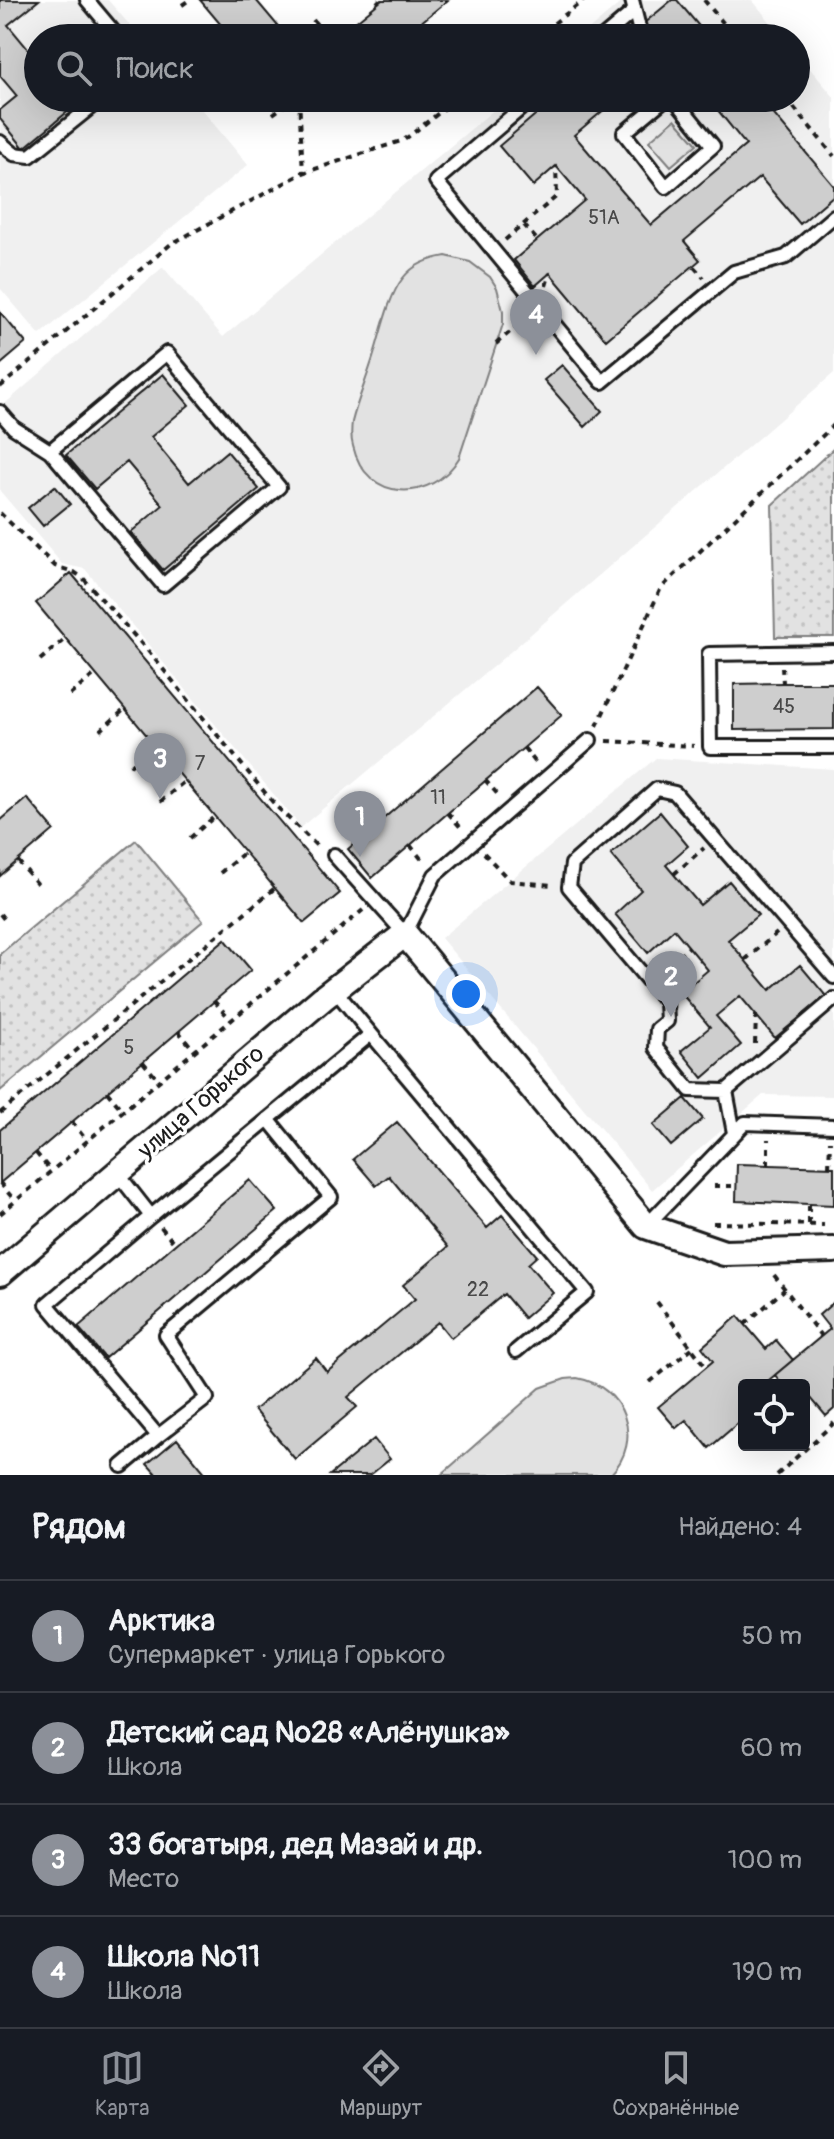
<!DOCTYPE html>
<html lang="ru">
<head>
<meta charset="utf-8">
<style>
	:root { --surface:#171b24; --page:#242831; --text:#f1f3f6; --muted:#9ea1a6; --line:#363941; --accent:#8c9099 }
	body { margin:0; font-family:Pangolin,sans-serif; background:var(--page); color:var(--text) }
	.controls { position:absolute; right:24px; bottom:24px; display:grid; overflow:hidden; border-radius:8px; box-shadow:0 8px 32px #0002 }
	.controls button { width:72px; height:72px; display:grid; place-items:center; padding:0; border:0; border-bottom:2px solid var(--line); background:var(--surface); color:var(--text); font:40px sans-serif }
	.you { position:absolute; left:466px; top:994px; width:28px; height:28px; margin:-20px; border:6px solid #fff; border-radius:50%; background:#1a73e8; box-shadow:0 0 0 12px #1a73e833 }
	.badge { display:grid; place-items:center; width:52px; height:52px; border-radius:50%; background:var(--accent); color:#fff; font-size:26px; font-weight:700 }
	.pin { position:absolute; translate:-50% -66px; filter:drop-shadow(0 2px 4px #0008) }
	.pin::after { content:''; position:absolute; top:42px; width:28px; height:24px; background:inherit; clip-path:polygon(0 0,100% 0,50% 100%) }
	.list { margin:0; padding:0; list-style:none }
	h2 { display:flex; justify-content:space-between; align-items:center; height:104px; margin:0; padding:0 32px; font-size:34px }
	h2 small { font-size:26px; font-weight:400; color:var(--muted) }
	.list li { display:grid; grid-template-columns:52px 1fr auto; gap:24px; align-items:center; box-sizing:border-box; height:112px; padding:0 32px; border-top:2px solid var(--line) }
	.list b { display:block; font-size:30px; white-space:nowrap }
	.list p { margin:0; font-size:26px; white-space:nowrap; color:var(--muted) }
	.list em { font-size:26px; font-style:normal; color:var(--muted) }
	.icon { flex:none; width:44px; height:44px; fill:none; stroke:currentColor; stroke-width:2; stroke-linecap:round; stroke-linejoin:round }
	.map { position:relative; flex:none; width:834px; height:1475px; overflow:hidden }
	.search { position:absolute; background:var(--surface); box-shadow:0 8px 32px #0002; left:24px; right:24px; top:24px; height:88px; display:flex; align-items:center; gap:20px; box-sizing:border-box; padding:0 28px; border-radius:44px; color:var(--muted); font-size:30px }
	.sheet { height:552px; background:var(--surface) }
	nav { display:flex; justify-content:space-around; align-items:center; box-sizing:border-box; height:112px; border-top:2px solid var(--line); background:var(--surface); font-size:22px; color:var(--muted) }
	nav a { display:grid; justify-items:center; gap:4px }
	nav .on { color:var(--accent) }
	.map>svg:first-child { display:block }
	.built { fill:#f0f0f0 }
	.grass { fill:#e2e2e2; stroke:#7f7f7f; stroke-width:2 }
	.park { fill:url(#park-dots); stroke:#7f7f7f; stroke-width:2 }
	.building { fill:#cecece; stroke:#1c1c1c; stroke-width:2 }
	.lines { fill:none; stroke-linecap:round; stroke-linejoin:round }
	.lane-casing { stroke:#1c1c1c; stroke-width:18 }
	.street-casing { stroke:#1c1c1c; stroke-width:30 }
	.path { stroke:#1c1c1c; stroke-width:4; stroke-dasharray:6 6; stroke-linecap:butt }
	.lane { stroke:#fff; stroke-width:12 }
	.street { stroke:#fff; stroke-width:24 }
	.labels { text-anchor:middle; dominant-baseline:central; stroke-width:7; stroke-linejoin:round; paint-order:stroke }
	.number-label { font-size:20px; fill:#484848 }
	.street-label { font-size:24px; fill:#1c1c1c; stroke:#fff }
</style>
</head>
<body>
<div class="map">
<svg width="834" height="1475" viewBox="0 0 834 1475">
	<defs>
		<pattern id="park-dots" width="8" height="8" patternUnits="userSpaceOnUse" patternTransform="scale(2)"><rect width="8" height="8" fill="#e2e2e2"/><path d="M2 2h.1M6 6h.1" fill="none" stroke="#c1c1c1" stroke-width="1.8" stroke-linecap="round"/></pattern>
	</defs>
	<rect width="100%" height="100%" fill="#fff"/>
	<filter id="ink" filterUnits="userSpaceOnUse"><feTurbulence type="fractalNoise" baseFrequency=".0125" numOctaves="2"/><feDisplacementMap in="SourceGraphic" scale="16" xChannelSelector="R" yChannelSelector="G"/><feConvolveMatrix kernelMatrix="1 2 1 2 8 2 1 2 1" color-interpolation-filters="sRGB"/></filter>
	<g filter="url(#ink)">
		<path class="built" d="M0,0H108L141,38H38V98H192L248,165L40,335L0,288Z
			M624,0H752L784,38H579Z
			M796,52L834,97V373L496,664L301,827L85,569L62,564L0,491V408L163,267L223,337L508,98H796Z
			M656,758L834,769V1096L763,1095L652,1190L441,938Z"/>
		<path class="grass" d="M675,119L697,144L671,166L649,141Z
			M446,256L470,262L490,277L497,288L503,311V324L459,458C432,503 366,503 353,446C351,439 351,430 352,422C357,402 365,383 371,364C380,339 387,298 403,278C414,264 429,259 446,256Z
			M577,1378C624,1386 645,1440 610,1475H441L540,1388L565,1379Z"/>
		<path class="park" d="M834,448V637H775L772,505Z
			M136,840L203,921L0,1091V954Z"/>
		<path class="building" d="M0,0H39L8,25L38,61V98H84L24,148L0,119V110L17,96L0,76Z
			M200,0H256L288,38H232Z
			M382,0H448L402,38H336Z
			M672,0H677L709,38H626Z
			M555,98H618L574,135L651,225L746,145L708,98H760L834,186V195L800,224L760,177L684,241L700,260L606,340L550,273L535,286L514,260L585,200L556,166L533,186L499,146Z
			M0,312L26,343L0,365Z
			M562,365L602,411L585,427L544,380Z
			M163,374L189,405L151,437L189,483L227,451L259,489L163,570L131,532L163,505L127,462L95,489L66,455Z
			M55,486L70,504L43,526L28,508Z
			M71,573L340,893L304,923L36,603Z
			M783,683H834V729L734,730V684Z
			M537,687L562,715L372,878L348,849Z
			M27,798L54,830L0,876V821Z
			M660,812L688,846L666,865L700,905L729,881L758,915L728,940L770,990L800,965L826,996L775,1038L740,996L716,1016L741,1045L703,1078L681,1051L710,1027L681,993L708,970L674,929L648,953L615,914L641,890L611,854Z
			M225,939L251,970L0,1183V1130Z
			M685,1098L703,1119L671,1146L653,1125Z
			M397,1122L487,1228L502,1215L537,1256L528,1264L553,1293L524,1318L504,1294L451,1338L438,1322L348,1397L357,1407L295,1459L254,1410L316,1358L327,1372L415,1299L403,1285L448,1247L389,1176L376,1186L353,1159Z
			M737,1164L834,1167V1205L736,1201Z
			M250,1180L277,1211L105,1358L78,1327Z
			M834,1302V1409L826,1416L804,1390V1385H783L775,1375L830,1329L819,1315Z
			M738,1316L766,1349L776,1340L793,1360L763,1385H744V1418L709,1448L686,1420L676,1428L658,1407L713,1361L702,1347Z
			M177,1439L207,1475H157L147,1464Z
			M374,1439L390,1459L370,1475H330Z"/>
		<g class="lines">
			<defs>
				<path id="lane" d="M87,0L119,38
					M632,0L639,28
					M602,38L634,11
					M533,98L436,181L602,382L734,272L786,257L834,216
					M666,98L624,133L666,187L713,146L674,98
					M0,142L14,154L30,156L102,98
					M0,412L14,428L50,451L163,585L279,487L167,353L50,451
					M834,652L709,654L710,747H834
					M334,855L405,934L435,875L590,740
					M834,977L675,793L657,789L572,864L569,887L666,1002L667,1021L657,1029L656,1048L690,1090L726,1091L834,999
					M371,1034L587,1292L516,1351
					M726,1091L734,1133
					M118,1174L151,1216L371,1034L334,989
					M646,1226L745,1123L834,1126
					M158,1436L207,1398L166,1335L331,1197L268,1119
					M122,1466L158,1436L47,1304L151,1216"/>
				<path id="street" d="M0,1273L323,998L405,934L646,1226L724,1253L834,1250"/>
			</defs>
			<use href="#lane" class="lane-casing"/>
			<use href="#street" class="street-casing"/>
			<path class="path" d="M377,0L379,2
				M704,0L736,38
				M182,5L189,0
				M313,20L328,38
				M216,38L225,30
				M302,38V29
				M535,38L584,0
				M299,98L303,173
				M786,98L834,156
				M273,114L295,98
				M524,225L537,240
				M505,240L557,196L556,166
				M694,267L704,278
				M546,286L550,273
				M496,344L527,317
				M0,387L171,244L303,173L404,140L458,98
				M0,513L55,566L74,572L83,578L148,651L276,806L318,847
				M40,660L66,638
				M782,667L783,683
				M70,695L95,674
				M597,726L661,588L834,425
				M100,731L125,709
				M607,741L694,746
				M524,748L536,763
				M130,766L155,745
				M485,780L500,797
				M160,802L185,781
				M448,813L462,829
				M190,838L215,816
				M410,845L423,861
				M484,853L510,881L551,885
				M18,861L41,888
				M220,873L245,852
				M674,874L704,848
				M0,914L4,919
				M745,960L777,933
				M660,972L689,947
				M214,1001L231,1020
				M178,1031L195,1051
				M755,1044L756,1015
				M143,1062L159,1081
				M107,1092L123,1111
				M0,1113L275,888
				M72,1122L87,1141
				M36,1153L51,1171
				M768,1165V1139
				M829,1167L830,1141
				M0,1183L15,1201
				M714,1186H737
				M0,1214L363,910
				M713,1223L824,1225
				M809,1224V1204
				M161,1227L175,1244
				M774,1275L821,1336
				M657,1302L706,1367
				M745,1324L785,1289
				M650,1382L692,1348
				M777,1475L834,1423"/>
			<use href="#lane" class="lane"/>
			<use href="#street" class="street"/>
		</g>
	</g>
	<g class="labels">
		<g class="number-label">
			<text x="604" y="217">51А</text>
			<text x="784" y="706">45</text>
			<text x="200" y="763">7</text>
			<text x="438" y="797">11</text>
			<text x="129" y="1047">5</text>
			<text x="478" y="1289">22</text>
		</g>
		<g class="street-label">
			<text transform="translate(201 1102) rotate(-41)">улица Горького</text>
		</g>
	</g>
</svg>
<div class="controls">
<button><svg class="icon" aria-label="locate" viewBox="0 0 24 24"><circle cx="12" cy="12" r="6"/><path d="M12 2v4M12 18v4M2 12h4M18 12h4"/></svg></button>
</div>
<div class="you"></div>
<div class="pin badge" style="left:360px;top:857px">1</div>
<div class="pin badge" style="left:671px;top:1017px">2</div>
<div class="pin badge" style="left:160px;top:799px">3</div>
<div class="pin badge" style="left:536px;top:355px">4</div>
<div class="search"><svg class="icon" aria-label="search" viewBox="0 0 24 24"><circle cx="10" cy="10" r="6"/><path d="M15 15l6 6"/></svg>Поиск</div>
</div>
<section class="sheet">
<h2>Рядом<small>Найдено: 4</small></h2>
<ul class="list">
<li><span class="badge">1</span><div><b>Арктика</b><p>Супермаркет · улица Горького</p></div><em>50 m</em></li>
<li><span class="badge">2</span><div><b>Детский сад №28 «Алёнушка»</b><p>Школа</p></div><em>60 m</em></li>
<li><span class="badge">3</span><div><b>33 богатыря, дед Мазай и др.</b><p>Место</p></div><em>100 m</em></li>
<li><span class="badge">4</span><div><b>Школа №11</b><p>Школа</p></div><em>190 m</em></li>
</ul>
</section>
<nav>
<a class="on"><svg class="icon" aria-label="map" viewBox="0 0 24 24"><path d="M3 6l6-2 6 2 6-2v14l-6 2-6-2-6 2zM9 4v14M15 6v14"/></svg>Карта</a>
<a><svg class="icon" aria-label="directions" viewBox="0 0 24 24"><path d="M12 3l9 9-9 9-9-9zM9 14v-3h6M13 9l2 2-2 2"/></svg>Маршрут</a>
<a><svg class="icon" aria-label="saved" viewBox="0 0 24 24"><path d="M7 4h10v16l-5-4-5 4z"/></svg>Сохранённые</a>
</nav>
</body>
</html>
